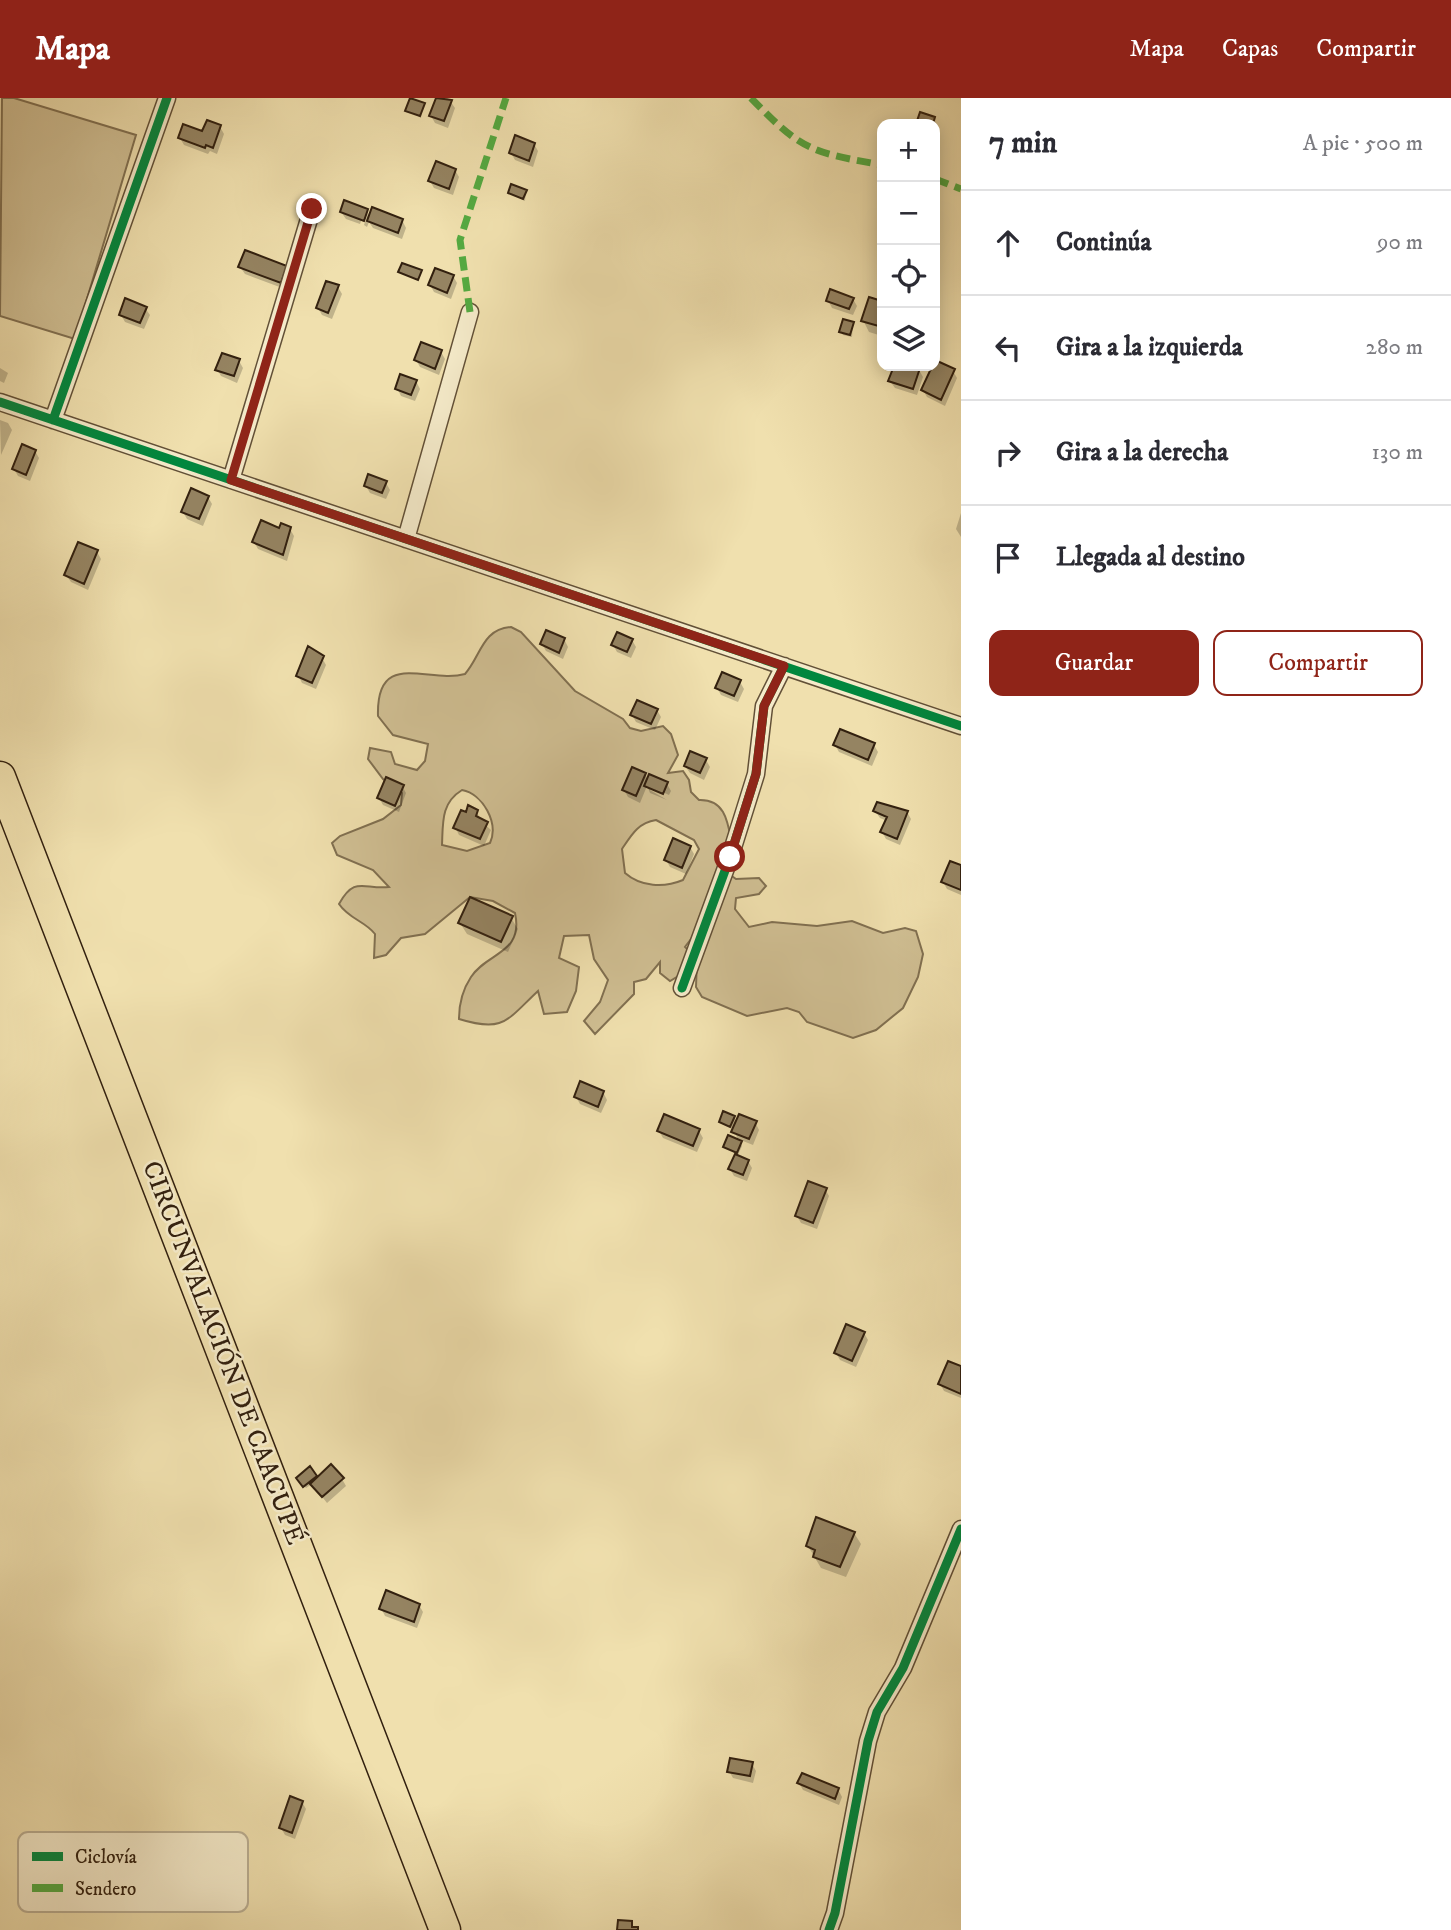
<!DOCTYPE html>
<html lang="es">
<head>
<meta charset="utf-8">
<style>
	:root { --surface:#fff; --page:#f2f2f3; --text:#2b2b33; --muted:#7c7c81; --line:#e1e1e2; --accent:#8f2418 }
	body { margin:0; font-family:"IM FELL DW Pica",serif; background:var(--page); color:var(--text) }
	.controls { position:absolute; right:21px; top:21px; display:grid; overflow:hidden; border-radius:14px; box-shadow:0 4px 18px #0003 }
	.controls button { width:63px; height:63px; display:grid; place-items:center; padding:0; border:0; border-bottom:2px solid var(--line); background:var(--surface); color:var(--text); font:35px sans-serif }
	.stop { position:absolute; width:21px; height:21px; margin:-16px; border:5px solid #8f2418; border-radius:50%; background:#fff }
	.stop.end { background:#8f2418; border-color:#fff; box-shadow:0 2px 7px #0008 }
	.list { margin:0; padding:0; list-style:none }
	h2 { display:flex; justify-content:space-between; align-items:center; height:91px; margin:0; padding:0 28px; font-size:30px }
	h2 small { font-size:23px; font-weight:400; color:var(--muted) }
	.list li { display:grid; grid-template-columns:46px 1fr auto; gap:21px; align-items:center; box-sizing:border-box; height:105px; padding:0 28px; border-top:2px solid var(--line) }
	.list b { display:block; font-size:26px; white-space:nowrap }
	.list em { font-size:23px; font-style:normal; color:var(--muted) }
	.actions { display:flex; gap:14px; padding:21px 28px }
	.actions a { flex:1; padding:16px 0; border:2px solid var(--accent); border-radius:14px; text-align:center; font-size:24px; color:var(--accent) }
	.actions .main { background:var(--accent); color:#fff }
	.icon { flex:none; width:38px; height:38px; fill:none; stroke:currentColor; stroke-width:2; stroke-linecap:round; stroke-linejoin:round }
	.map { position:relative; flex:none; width:961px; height:1832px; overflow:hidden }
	header { display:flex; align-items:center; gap:42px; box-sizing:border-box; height:98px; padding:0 35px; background:var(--accent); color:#fff }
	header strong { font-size:33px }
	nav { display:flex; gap:38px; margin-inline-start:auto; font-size:24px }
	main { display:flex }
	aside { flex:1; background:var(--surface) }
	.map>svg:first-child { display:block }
	.green { fill:#d0bf93; stroke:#817051; stroke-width:2; fill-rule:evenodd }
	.shadow { fill:#0003 }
	.building { fill:#958462; stroke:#32200f; stroke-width:2 }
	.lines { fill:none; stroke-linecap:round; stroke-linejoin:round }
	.street-casing { stroke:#625037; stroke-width:19 }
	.highway-casing { stroke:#32200f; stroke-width:33 }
	.street { stroke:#f5ebca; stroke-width:16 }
	.highway { stroke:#f0e0ae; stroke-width:30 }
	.quiet { stroke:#54aa41; stroke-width:7; stroke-dasharray:14 7; stroke-linecap:butt }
	.cycleway-casing { stroke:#f5ebca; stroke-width:13 }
	.cycleway { stroke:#00873e; stroke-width:9 }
	.route { stroke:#8f2418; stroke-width:9 }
	.labels { text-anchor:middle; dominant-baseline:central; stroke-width:5; stroke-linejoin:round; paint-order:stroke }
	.street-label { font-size:26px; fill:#32200f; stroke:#f5ebca }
	.key { fill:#f5ebca; stroke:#baae92; stroke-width:2 }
	.key-label { font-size:19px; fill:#32200f }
</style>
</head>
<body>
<header>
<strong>Mapa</strong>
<nav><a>Mapa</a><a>Capas</a><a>Compartir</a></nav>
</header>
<main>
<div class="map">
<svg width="961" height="1832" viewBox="0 0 961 1832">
	<rect width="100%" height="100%" fill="#f0e0ae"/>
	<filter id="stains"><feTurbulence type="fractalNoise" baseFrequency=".00286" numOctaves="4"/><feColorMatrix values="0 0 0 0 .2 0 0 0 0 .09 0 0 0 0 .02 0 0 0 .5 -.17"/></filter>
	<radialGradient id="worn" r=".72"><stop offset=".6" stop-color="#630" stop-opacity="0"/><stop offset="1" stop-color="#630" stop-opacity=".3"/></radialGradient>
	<path class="green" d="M2,0H14L136,37L75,241L0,218Z
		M511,529L521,534L575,593L623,621L630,630L641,633L663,628L671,636L678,657L668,675L683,673L689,682L691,694L699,702C728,701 728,729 733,751L722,771L736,781L759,780L766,788L759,796L736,800L735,811L749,829L772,824L817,828L852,823L883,835L905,830L916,833L923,856L918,879L903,910L876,932L853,940L807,924L799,914L787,910L747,918L702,899L696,889L698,832L685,849L694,858L680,877L670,883L660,875V864L646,881L634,884V896L595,936L584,923L600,904L608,882L594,861L589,837L564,838L559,860L579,869L576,893L567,914L544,916L538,893C507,922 504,935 459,921C459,907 463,891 471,879C487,854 524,856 515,815L493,803L470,799L425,836L401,840L386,857L374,860L375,836C365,823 349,821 339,806C355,777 364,792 389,789L373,772L337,757L332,745L340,738L383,721L401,707L402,695L383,681L368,661L370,650L391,654L395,666L417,672L425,663L428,646L393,637L378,618C376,550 428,586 465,576C481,558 482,531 511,529ZM462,692C483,696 499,725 490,745L467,753L442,747C443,724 441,705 462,692ZM656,722L694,742L699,751L683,782C664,790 641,789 625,775L622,751C632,736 638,725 656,722Z"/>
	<path class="shadow" d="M438,0H448L455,10L448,30L435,25L431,18Z
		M423,6L421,20L407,12Z
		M921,16L934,21L938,28L935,37V26H917Z
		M220,29L224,36L217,56L210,53L208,56L184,47L180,40Z
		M534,46L538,53L533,69L515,62L511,55Z
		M455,72L459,79L453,97L434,90L430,83Z
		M526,93L525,103L510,95Z
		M367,113L368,115H364L360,126L346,121L341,114Z
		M368,115L370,119L402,122L406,130L402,141L373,130L369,124L367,129L364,127Z
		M240,169H286L285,191L245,176Z
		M453,178L457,185L451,201L434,194L430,187Z
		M338,189L342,196L332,221L322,217L318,210Z
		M853,201L857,208L853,217L832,210L828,202Z
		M870,201L882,205V238L869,234L863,222Z
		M145,210L150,217L144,231L125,224L121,217Z
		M853,225L852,239L843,237L841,234Z
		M441,254L445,261L439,277L420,269L416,262Z
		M239,263L243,270L237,285L221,278L217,271Z
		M883,268H907L919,272L923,279L917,297L895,290L890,283L894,273Z
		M0,270L8,275L4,285L0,283Z
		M953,273L957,280L945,308L927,299L923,292Z
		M416,283L420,291L415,303L401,298L397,290Z
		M0,322L8,325L12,332L1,357Z
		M35,353L39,360L30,383L18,378L14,371Z
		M386,385L390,392L386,401L370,395L366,388Z
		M208,399L212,406L203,428L187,421L183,414Z
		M961,415V439L956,431Z
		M290,431L294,438L287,463L258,451L254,444Z
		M97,454L101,461L88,492L71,484L66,477Z
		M564,541L568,549L563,561L546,553L542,546Z
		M632,542L636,549L631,560L617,554L613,547Z
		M322,560L326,567L316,591L302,585L298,577Z
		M740,584L744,591L738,604L721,597L717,590Z
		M657,612L661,619L655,632L636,624L632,617Z
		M835,647H874L878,654L872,668L839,654Z
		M706,662L710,669L704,682L690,675L685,668Z
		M645,676L648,683L667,686L671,693L669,697L650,688V692L667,702L650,695L647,688L640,705L628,699L624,692Z
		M402,688L406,695L399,714L383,707L379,700Z
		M477,713L480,722L491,732L484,748L459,737L455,729L466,716Z
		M875,713L907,714L911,721L900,747L886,741L882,734L887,723L880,720Z
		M690,749L694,756L686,776L670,769L666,762Z
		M961,769V797L947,791L943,784Z
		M511,820L518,831L508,854L467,836L460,825Z
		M603,994L607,1002L601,1015L580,1006L576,999Z
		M734,1019L737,1025L755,1024L759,1032L753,1047L738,1041L742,1048L737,1059L748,1063L752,1070L747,1083L734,1078L730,1071L736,1056L725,1049L739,1044L734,1032L721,1024Z
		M659,1033H699L703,1040L697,1054L663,1040Z
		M825,1091L829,1098L817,1131L801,1125L797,1118Z
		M864,1235L868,1242L856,1269L840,1262L836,1255Z
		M961,1270V1300L944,1293L940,1286Z
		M316,1379L317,1382L342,1381L346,1388L327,1405L312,1386L306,1390L300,1383Z
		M854,1435L861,1446L846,1479L821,1470L808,1448Z
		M419,1507L423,1514L417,1530L385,1518L381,1510Z
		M752,1666L756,1673L753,1685L733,1680L729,1673Z
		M799,1685L838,1691L842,1699L839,1707L803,1692Z
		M302,1704L306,1711L295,1741L285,1737L281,1730Z"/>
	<path class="building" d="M410,0L425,5L420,18L405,13Z
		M436,0L452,2L444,23L429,18Z
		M920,14L935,19L933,26H916Z
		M207,22L221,27L213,50L206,47L205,50L178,40L183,26L202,33Z
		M515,37L535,45L529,63L509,55Z
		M436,63L456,71L449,91L428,83Z
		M511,86L527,92L523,101L508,95Z
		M344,102L368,111L364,123L340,114Z
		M372,109L403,121L398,135L367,123Z
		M245,152L287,168L281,185L238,169Z
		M402,165L422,172L418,182L398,174Z
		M435,170L454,177L447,195L428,187Z
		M326,183L339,187L328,215L316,210Z
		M830,191L854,200L849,211L826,203Z
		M869,199L882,203V229L861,223Z
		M125,200L147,209L140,225L119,217Z
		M843,221L854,224L850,237L839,234Z
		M421,244L442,252L435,271L414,262Z
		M222,255L240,261L234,278L215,272Z
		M935,262L955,271L941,302L921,292Z
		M894,268L920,270L913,291L888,283Z
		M400,276L417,282L411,297L395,291Z
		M22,346L36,352L26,377L12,371Z
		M368,376L387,383L382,395L364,388Z
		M191,390L209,398L199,421L181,414Z
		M261,422L279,430L281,425L291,429L283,457L252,444Z
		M78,444L98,452L84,486L64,477Z
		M546,532L565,540L559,555L540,546Z
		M617,534L633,541L627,554L611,547Z
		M308,548L324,558L312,585L296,578Z
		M722,574L741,582L734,598L715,590Z
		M637,602L658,611L651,626L630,617Z
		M840,631L875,645L868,662L833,647Z
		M690,653L707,660L700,675L684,668Z
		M632,669L646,675L636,698L622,692Z
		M649,676L668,684L663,696L644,688Z
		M386,679L404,687L395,708L377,700Z
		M877,704L908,713L897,741L880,734L887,719L873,713Z
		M468,707L478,712L476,718L488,724L480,741L453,730L461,712L466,714Z
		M673,740L691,748L682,770L664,762Z
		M950,763L961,767V792L941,784Z
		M470,799L513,818L501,844L458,825Z
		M580,983L604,993L598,1009L574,999Z
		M723,1013L735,1018L730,1029L719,1024Z
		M664,1016L700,1031L693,1048L657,1033Z
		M739,1016L757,1023L749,1041L731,1034Z
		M728,1037L742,1043L737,1055L723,1049Z
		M735,1056L749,1062L743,1077L728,1071Z
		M808,1083L827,1090L813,1125L795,1118Z
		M846,1226L865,1234L852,1263L834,1255Z
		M948,1263L961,1268V1296L938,1286Z
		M331,1366L344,1380L322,1399L310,1386Z
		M310,1368L317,1378L303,1389L296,1380Z
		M816,1419L855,1434L840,1469L813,1459L815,1452L806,1448Z
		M386,1492L420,1506L414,1524L379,1511Z
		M730,1660L753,1664L750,1678L727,1674Z
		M802,1675L839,1690L835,1701L797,1685Z
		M290,1698L303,1703L292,1735L279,1730Z
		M618,1822L632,1823V1829H638V1832H617Z"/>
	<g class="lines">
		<defs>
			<path id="street" d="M0,304L961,628
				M53,322L167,0
				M231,382L312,111
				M406,441L470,214
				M682,890L730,759L756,676L764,608L784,568
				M829,1832L835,1815L868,1643L877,1614L903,1570L961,1431"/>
			<path id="highway" d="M0,679L445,1832"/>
		</defs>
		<use href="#street" class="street-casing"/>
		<use href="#highway" class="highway-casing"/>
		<use href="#street" class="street"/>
		<use href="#highway" class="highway"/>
		<path class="quiet" d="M751,0C802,53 811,54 882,67
			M935,81L961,91
			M470,214L460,142L506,0"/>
		<defs>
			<path id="cycleway" d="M0,304L961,628
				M53,322L167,0
				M682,890L730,759L756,676L764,608L784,568
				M829,1832L835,1815L868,1643L877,1614L903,1570L961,1431"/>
		</defs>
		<use href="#cycleway" class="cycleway-casing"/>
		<use href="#cycleway" class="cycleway"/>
	</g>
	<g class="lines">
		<path class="route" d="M312,111L231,382L784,568L764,608L756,676L730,759"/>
	</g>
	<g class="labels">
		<g class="street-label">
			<text transform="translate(223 1255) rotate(69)">CIRCUNVALACIÓN DE CAACUPÉ</text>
		</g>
	</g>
	<rect x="18" y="1734" width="230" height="80" rx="10" class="key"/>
	<rect x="32" y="1754" width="31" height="9" fill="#00873e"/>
	<rect x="32" y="1786" width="31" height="8" fill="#54aa41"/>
	<g class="key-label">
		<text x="75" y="1765">Ciclovía</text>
		<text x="75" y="1797">Sendero</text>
	</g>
	<rect width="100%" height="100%" filter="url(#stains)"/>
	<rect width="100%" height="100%" fill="url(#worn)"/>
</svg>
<div class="controls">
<button>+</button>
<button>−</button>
<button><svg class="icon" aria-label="locate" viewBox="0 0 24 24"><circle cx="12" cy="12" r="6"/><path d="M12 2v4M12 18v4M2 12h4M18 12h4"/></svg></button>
<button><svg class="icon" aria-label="layers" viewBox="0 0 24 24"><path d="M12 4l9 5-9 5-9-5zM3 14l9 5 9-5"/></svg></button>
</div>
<div class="stop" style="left:730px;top:759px"></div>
<div class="stop end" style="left:312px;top:111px"></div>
</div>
<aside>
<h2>7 min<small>A pie · 500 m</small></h2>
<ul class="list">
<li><svg class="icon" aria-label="ahead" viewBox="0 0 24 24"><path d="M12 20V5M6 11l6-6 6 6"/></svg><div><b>Continúa</b></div><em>90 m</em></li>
<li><svg class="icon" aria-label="left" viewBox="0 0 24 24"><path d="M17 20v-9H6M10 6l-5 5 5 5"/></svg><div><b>Gira a la izquierda</b></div><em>280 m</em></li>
<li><svg class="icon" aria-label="right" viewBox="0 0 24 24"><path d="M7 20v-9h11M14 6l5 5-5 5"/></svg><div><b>Gira a la derecha</b></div><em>130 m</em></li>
<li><svg class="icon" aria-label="arrive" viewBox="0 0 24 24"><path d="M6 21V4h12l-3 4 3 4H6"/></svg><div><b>Llegada al destino</b></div></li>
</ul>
<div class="actions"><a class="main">Guardar</a><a>Compartir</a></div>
</aside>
</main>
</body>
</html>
